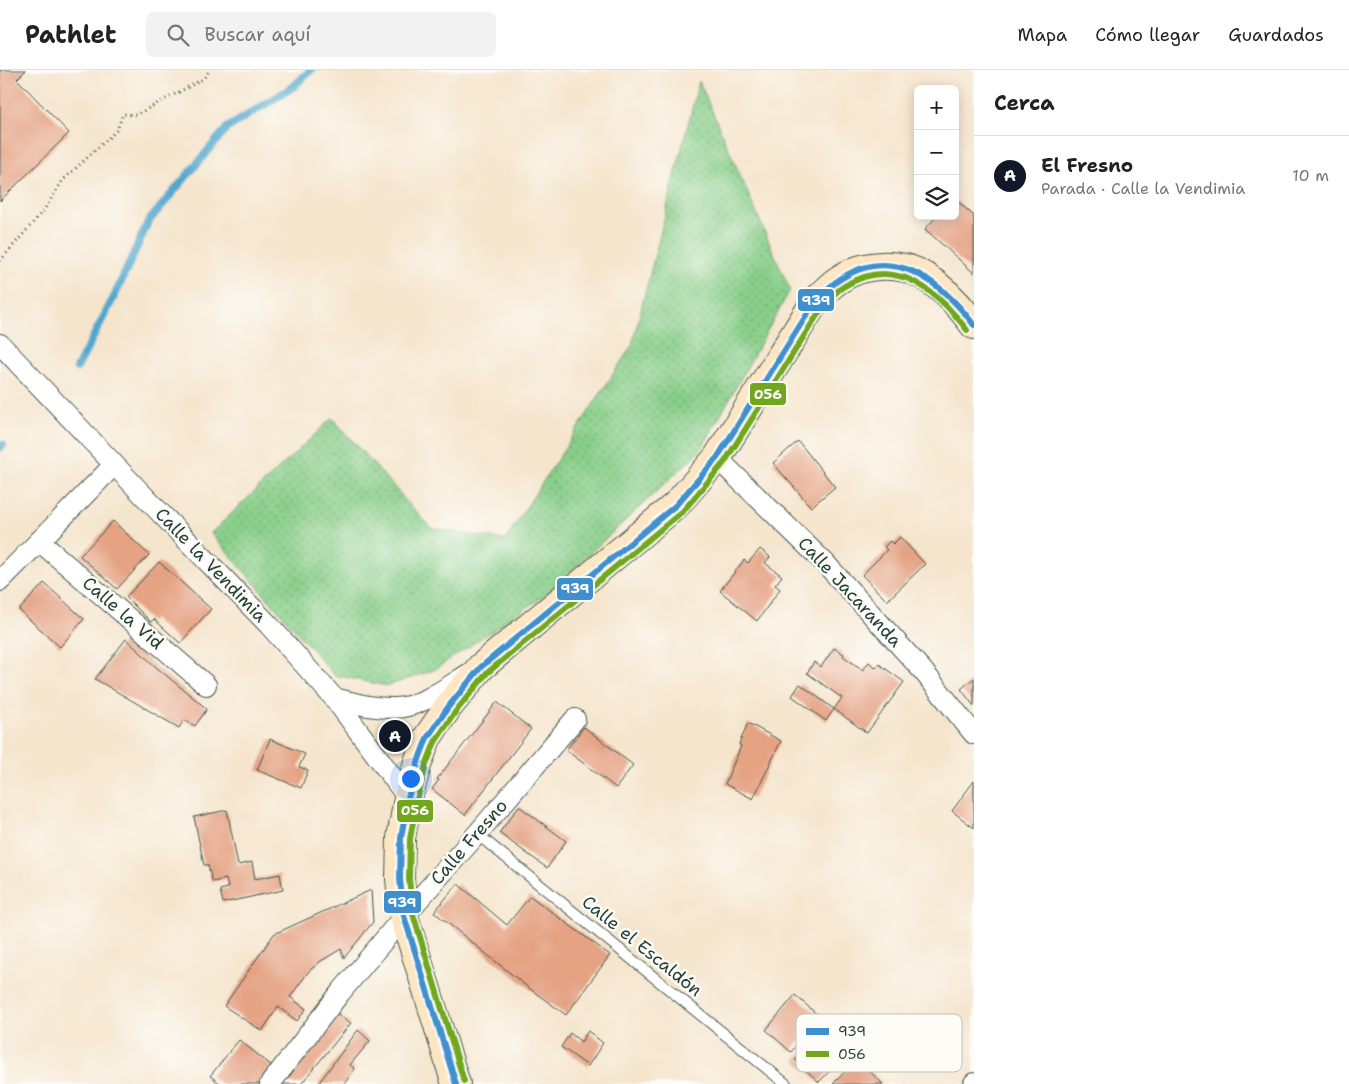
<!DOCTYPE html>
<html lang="es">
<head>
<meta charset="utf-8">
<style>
	:root { --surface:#fff; --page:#f2f2f2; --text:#222; --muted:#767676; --line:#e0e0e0; --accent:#111827 }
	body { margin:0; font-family:"Shantell Sans",sans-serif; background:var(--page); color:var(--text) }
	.controls { position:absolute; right:15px; top:15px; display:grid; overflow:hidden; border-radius:8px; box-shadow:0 2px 12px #0003 }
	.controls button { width:45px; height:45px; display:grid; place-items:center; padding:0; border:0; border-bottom:1px solid var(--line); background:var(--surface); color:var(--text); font:25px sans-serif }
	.you { position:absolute; left:410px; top:708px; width:18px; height:18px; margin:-12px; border:4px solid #fff; border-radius:50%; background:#1a73e8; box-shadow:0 0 0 8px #1a73e833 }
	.badge { display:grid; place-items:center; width:32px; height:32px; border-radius:50%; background:var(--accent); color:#fff; font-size:16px; font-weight:700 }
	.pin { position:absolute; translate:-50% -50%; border:2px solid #fff; box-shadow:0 1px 5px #0006 }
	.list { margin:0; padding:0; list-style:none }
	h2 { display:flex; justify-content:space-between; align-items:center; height:65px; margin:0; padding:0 20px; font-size:21px }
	h2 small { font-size:16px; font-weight:400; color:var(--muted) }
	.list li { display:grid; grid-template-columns:32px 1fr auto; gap:15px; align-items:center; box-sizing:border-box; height:80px; padding:0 20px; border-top:1px solid var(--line) }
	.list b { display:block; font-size:19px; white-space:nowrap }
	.list p { margin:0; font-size:16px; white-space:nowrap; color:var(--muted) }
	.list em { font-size:16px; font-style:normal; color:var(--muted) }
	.icon { flex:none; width:28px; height:28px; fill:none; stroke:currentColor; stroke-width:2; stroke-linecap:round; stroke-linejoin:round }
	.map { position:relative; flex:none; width:974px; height:1014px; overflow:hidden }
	header { display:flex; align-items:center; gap:30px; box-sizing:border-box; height:70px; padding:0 25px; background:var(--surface); border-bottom:1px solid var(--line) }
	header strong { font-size:24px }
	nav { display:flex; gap:28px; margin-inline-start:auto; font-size:18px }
	.search { width:350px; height:45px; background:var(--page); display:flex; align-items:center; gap:12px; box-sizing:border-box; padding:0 18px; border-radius:8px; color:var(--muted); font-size:19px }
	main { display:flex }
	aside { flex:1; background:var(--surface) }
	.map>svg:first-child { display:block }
	.grass { fill:url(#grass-dots); stroke:#54865e }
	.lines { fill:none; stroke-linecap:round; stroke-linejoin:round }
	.stream { stroke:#51a8ce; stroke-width:8 }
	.building { fill:#e5a384 }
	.lane-casing { stroke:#3f564b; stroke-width:12 }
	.street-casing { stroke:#3f564b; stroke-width:22 }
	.secondary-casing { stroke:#3f564b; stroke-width:30 }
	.path { stroke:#3f564b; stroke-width:3; stroke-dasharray:1 4; stroke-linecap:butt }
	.lane { stroke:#fff; stroke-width:10 }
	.street { stroke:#fff; stroke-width:20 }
	.secondary { stroke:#fce6c4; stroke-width:28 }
	.bus-1-casing { stroke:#fdfcf7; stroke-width:10 }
	.bus-2-casing { stroke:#fdfcf7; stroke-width:10 }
	.bus-1 { stroke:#3f8fcf; stroke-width:6 }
	.bus-2 { stroke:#71a71d; stroke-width:6 }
	.labels { text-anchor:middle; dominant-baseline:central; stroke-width:5; stroke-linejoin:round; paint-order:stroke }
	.street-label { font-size:18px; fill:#1f3d34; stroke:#fdfcf7 }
	.key { fill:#fdfcf7; stroke:#bac3bc; stroke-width:1 }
	.key-label { font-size:14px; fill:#1f3d34 }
	.line-badge { stroke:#fdfcf7; stroke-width:2 }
	.badge-label { font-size:14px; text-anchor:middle; font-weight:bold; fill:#fff }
</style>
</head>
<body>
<header>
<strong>Pathlet</strong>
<div class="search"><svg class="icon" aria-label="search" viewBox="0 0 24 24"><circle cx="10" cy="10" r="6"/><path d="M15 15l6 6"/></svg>Buscar aquí</div>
<nav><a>Mapa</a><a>Cómo llegar</a><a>Guardados</a></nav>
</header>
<main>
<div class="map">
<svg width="974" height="1014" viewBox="0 0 974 1014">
	<defs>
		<pattern id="grass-dots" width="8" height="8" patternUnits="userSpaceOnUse" patternTransform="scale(1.25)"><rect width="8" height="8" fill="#88ce89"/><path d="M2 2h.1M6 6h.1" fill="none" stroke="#6fa871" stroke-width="1.8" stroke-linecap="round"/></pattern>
	</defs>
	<rect width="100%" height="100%" fill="#fdfcf7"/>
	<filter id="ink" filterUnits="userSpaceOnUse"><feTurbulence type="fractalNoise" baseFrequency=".02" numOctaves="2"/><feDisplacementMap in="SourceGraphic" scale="10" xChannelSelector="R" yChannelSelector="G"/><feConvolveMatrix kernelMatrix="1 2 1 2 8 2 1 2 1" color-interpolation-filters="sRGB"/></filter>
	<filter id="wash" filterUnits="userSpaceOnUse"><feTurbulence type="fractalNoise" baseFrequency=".0096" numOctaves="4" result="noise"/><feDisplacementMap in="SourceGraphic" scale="20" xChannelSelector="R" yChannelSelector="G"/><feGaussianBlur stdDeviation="1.12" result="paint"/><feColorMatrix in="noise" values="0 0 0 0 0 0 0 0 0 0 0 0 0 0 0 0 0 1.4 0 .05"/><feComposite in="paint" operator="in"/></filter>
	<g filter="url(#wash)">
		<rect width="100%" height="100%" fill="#f5e5cd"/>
		<path class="grass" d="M699,11L790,220L701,380L544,526L434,600L387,616L334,605L211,463L332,348L431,458L505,470L632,275Z"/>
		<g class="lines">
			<path class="stream" d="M77,298L115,225L148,152L227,58L293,17L311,0
				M0,378L3,375"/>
		</g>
		<g id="blocks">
			<path class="building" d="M0,0H26L17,9L69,63L0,131Z
				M955,129L974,146V203L925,159L937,146H955Z
				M798,371L835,417L811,437L773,393Z
				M113,451L149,485L117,519L80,486Z
				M900,467L925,494L887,531L862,505L887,480L884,477L890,471L893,474Z
				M760,479L770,487L765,493L782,506L775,515L780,519L757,551L720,521L744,490L748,493Z
				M159,492L211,539L180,573L154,549L151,552L126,527Z
				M44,513L84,549L60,577L19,540Z
				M126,569L156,597L207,639L195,656L184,650L179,658L95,609Z
				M834,578L844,584L843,586L863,600L869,592L876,598L879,594L904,612L867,663L834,639L842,628L807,603L814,592L821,597Z
				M974,608V636L961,619Z
				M800,614L834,639L826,651L792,626Z
				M497,632L531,659L465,745L432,719L439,710L437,709Z
				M748,653L781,671L753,729L725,714L741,676L739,674Z
				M584,657L633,695L616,718L566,680Z
				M270,669L305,684L299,697L308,700L301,718L257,700Z
				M974,711V758L952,741Z
				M519,736L566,771L547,798L499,763Z
				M227,740L238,795L252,792L255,809L280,804L283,820L223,833L220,820L228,818L226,809L212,812L208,795H204L194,747Z
				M458,814L507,855L530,826L610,885L566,945L530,919L434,842Z
				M371,820L373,852L344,888L341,879L321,891L309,901L290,927L306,939L297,951L278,937L262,961L224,936L274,864Z
				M795,925L820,947L791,982L766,960Z
				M336,943L351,953L301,1014H279Z
				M827,954L852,977L819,1012L795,990Z
				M358,960L370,971L350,995L355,999L344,1014H318Z
				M588,961L603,973L588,996L561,977L570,963L581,972Z
				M239,970L276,999L264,1014H221L210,1006Z
				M857,989L883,1014H833Z"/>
		</g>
	</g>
	<g filter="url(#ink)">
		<use href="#blocks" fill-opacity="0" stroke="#3f564b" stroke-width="1"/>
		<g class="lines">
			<defs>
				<path id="lane" d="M477,764L786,1014"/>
				<path id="street" d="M0,274L144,426L268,554L334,628L408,728
					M717,388L825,493L923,601L974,664
					M39,471L206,615
					M0,511L114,395
					M334,628C354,633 375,639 396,638C423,636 447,617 470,603
					M270,1014L340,923L404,846L477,764L575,649
					M974,1014V1013"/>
				<path id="secondary" d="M456,1014L404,846L400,809L401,768L408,728L418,692L427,668L449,636L481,597L676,435L717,388L816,230C824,223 831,214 840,209C863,193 900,191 924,206C943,218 961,237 974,255"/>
			</defs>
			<use href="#lane" class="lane-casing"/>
			<use href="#street" class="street-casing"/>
			<use href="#secondary" class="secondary-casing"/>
			<path class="path" d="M0,191L44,140L63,110L117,60L123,44L136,45L203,9L210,0"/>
			<use href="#lane" class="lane"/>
			<use href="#street" class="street"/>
			<use href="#secondary" class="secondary"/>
			<defs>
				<path id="bus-1" d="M456,1014L404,846L400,809L401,768L408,728L418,692L427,668L449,636L481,597L676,435L717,388L816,230C823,224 829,217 836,212C891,172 940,210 974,255"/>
				<path id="bus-2" d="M464,1011L413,844L409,809L410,769L417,730L426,695L435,672L456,641L487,603L683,441L724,393L823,236C829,230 835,222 843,217C894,184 936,219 967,260"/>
			</defs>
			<use href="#bus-1" class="bus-1-casing"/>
			<use href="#bus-2" class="bus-2-casing"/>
			<use href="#bus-1" class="bus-1"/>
			<use href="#bus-2" class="bus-2"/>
		</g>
	</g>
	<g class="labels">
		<g class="street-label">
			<text transform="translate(211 495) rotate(46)">Calle la Vendimia</text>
			<text transform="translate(850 522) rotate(47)">Calle Jacaranda</text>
			<text transform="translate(123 543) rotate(41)">Calle la Vid</text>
			<text transform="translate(469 772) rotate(-49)">Calle Fresno</text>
			<text transform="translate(642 876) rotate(39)">Calle el Escaldón</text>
		</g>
	</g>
	<rect x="796" y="944" width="166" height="58" rx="8" class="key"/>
	<rect x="806" y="958" width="23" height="7" fill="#3f8fcf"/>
	<rect x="806" y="981" width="23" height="6" fill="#71a71d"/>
	<g class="key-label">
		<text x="838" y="966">939</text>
		<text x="838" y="989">056</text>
	</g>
	<g class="line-badge">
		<rect x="797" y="218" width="38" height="24" rx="5" fill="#3f8fcf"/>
		<rect x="749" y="312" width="38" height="24" rx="5" fill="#71a71d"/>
		<rect x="556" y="507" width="38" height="24" rx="5" fill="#3f8fcf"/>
		<rect x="396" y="729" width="38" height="24" rx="5" fill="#71a71d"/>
		<rect x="383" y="820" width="39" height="24" rx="5" fill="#3f8fcf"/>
	</g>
	<g class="badge-label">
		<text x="816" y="235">939</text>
		<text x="768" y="329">056</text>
		<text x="575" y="523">939</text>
		<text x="415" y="745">056</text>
		<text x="402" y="837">939</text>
	</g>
</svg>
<div class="controls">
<button>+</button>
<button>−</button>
<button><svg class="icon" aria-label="layers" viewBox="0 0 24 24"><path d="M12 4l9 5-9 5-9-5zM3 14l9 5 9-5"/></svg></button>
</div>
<div class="you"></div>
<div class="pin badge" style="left:395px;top:666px">A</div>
</div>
<aside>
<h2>Cerca<small></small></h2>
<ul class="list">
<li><span class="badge">A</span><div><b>El Fresno</b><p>Parada · Calle la Vendimia</p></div><em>10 m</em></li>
</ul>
</aside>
</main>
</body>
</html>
